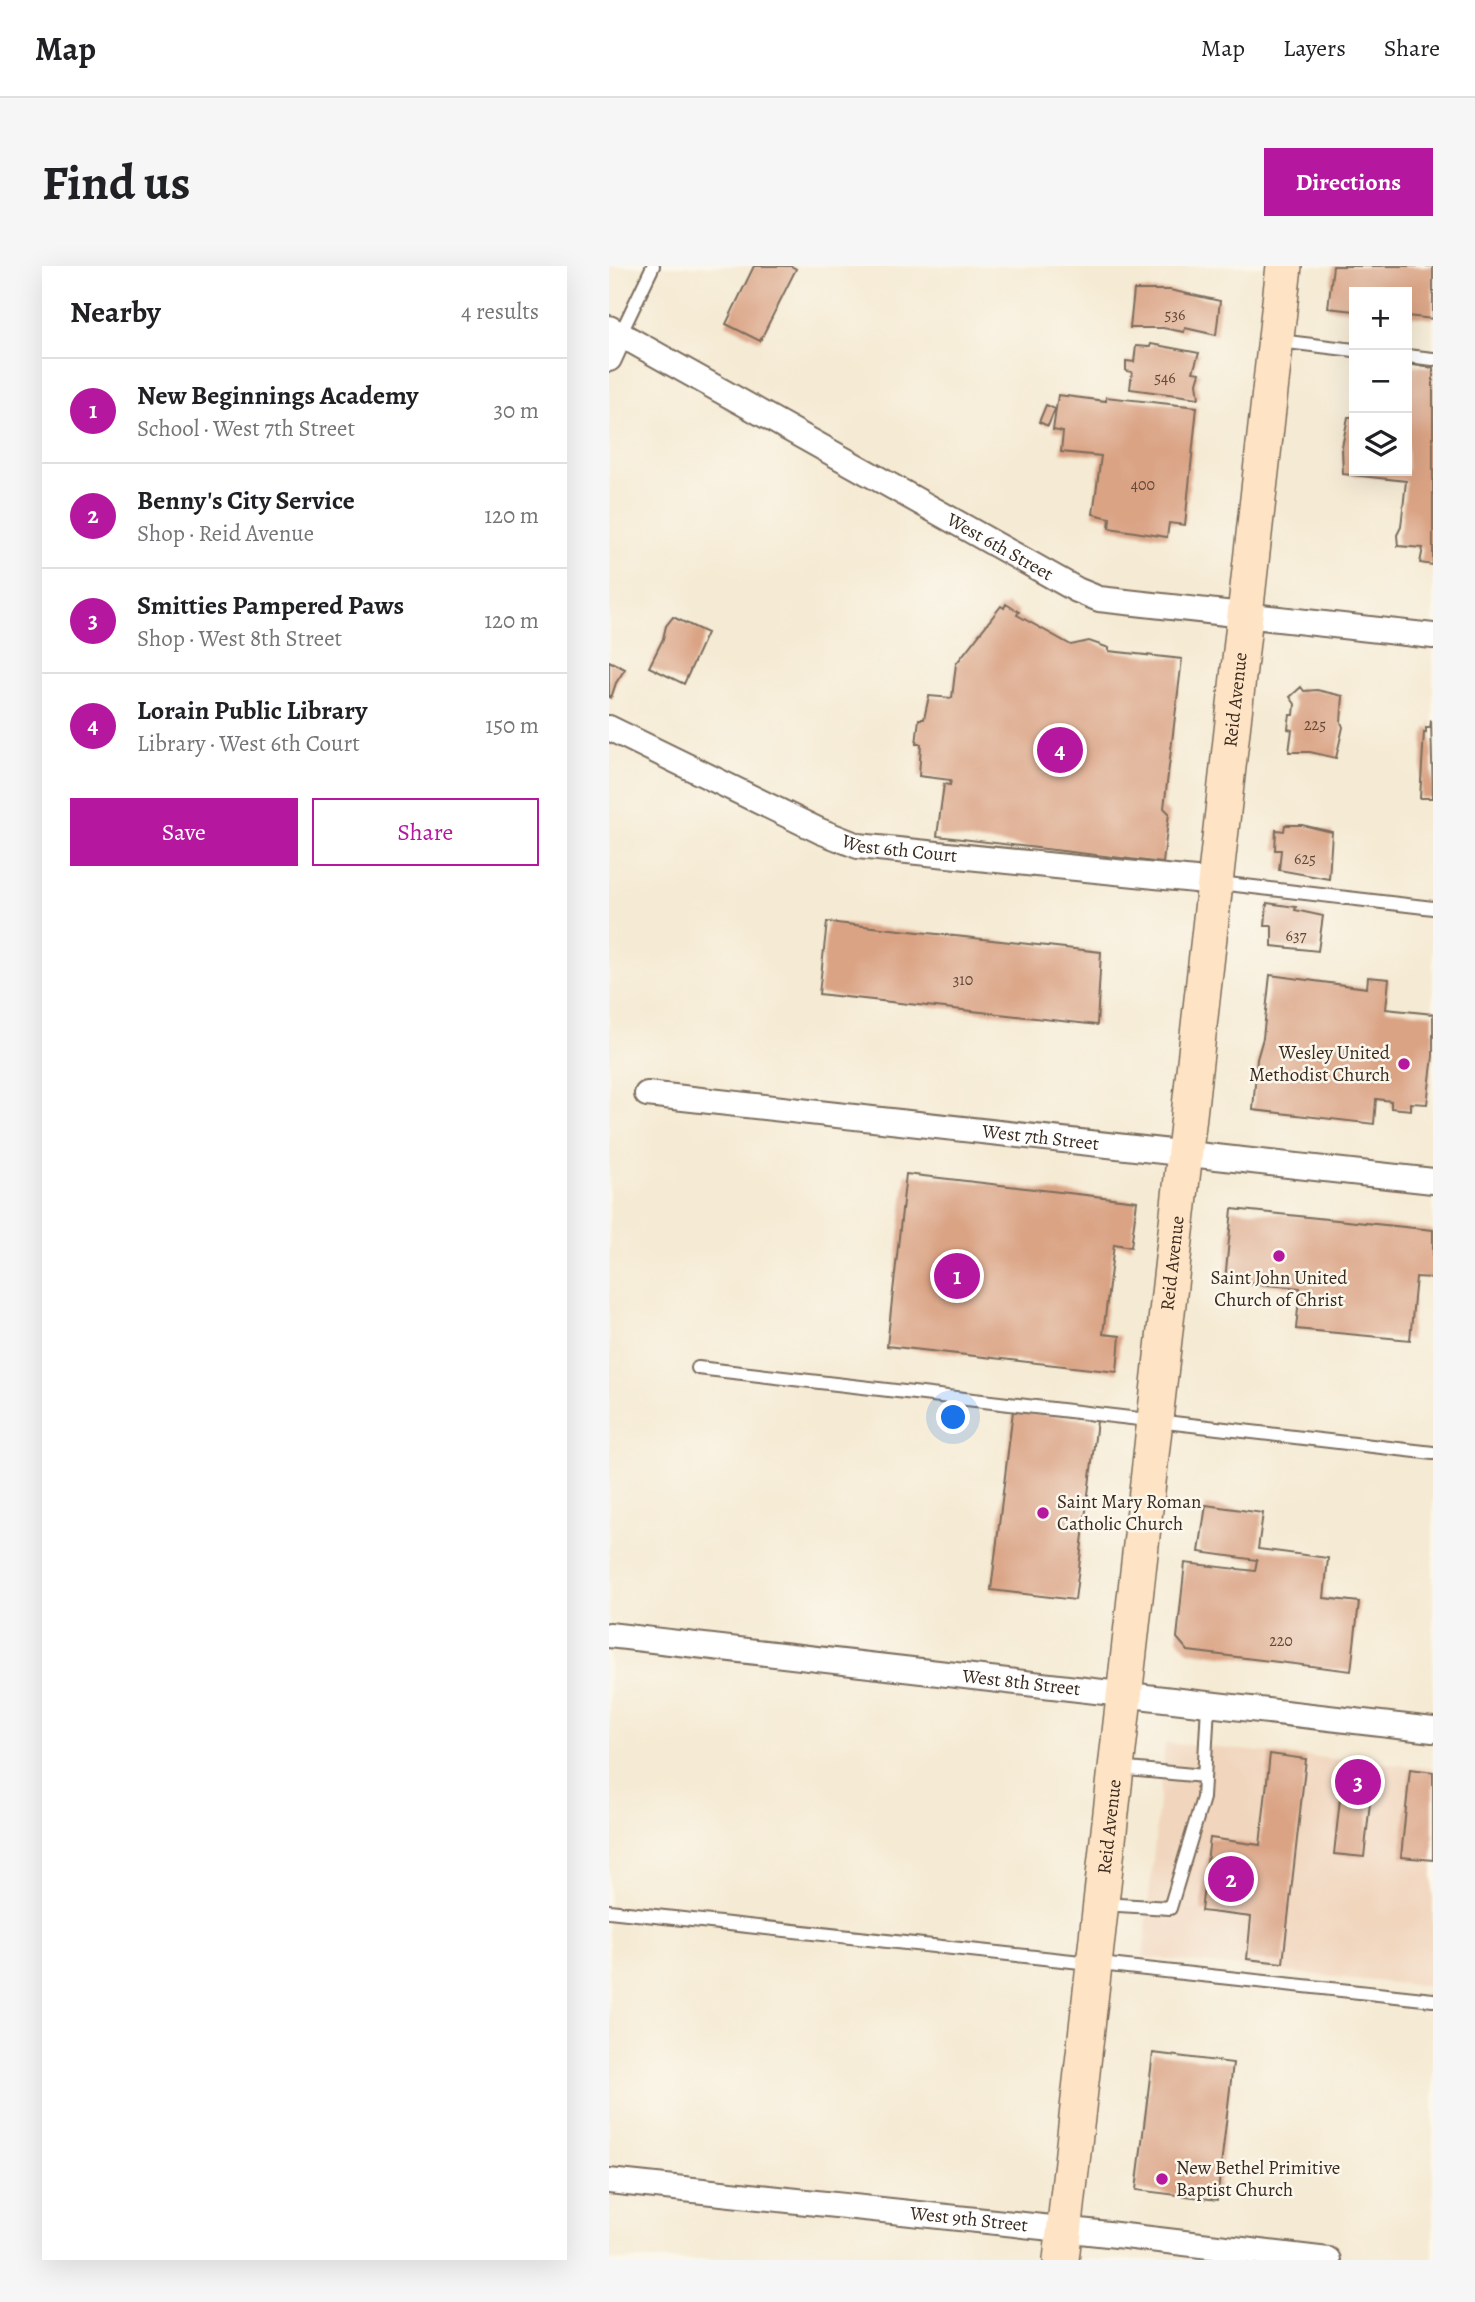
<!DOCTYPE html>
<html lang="en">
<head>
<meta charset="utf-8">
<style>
	:root { --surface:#fff; --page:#f6f6f6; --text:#202124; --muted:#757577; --line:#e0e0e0; --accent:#b5179e }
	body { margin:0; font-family:Alegreya,serif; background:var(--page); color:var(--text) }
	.controls { position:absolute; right:21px; top:21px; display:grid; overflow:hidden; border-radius:0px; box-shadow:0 7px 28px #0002 }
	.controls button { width:63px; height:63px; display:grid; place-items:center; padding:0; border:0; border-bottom:2px solid var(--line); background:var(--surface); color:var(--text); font:35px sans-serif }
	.you { position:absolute; left:345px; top:1152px; width:24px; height:24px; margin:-18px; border:5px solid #fff; border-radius:50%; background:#1a73e8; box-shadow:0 0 0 10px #1a73e833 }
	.badge { display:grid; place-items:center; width:46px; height:46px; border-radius:50%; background:var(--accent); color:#fff; font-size:23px; font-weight:700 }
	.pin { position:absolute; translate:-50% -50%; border:4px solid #fff; box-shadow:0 2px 7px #0006 }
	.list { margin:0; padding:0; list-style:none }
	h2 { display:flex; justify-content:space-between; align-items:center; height:91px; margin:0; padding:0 28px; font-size:30px }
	h2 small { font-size:23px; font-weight:400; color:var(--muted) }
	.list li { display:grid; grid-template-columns:46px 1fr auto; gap:21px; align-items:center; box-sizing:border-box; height:105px; padding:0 28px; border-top:2px solid var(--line) }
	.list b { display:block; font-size:26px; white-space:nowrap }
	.list p { margin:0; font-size:23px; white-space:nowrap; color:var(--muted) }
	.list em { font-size:23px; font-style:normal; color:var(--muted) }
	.actions { display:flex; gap:14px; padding:21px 28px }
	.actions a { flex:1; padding:16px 0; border:2px solid var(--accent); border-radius:0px; text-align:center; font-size:24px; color:var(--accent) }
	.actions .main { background:var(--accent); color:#fff }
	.icon { flex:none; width:38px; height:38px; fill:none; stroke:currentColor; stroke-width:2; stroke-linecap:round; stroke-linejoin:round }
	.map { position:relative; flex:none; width:824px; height:1994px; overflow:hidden; border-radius:0px }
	header { display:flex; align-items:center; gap:42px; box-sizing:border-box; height:98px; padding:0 35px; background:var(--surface); border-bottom:2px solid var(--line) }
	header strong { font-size:33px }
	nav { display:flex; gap:38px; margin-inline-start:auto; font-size:24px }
	.intro { display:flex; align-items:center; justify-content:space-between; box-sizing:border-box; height:168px; padding:0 42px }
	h1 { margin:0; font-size:49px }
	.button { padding:18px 32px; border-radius:0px; background:var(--accent); color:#fff; font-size:24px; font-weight:700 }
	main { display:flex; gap:42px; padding:0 42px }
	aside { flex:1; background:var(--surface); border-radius:0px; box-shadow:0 7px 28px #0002 }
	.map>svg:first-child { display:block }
	.built { fill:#f1d5bd }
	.building { fill:#daa384 }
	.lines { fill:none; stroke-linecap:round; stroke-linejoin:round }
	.lane-casing { stroke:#7c6d5d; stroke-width:16 }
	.street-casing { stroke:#7c6d5d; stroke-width:28 }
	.secondary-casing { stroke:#7c6d5d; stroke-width:38 }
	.lane { stroke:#fff; stroke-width:12 }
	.street { stroke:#fff; stroke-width:24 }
	.secondary { stroke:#fee4c5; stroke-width:35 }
	.poi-dot { fill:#b5179e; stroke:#fbf7ec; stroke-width:2.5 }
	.labels { text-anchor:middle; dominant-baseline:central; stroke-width:5; stroke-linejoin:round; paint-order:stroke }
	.number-label { font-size:16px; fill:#634838 }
	.street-label { font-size:19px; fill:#3b2a1e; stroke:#fbf7ec }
	.poi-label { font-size:19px; fill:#3b2a1e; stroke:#fbf7ec; text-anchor:start }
</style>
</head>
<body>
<header>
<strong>Map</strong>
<nav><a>Map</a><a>Layers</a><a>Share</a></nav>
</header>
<div class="intro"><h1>Find us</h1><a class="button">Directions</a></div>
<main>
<aside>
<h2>Nearby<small>4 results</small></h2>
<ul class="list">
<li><span class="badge">1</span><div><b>New Beginnings Academy</b><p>School · West 7th Street</p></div><em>30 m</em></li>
<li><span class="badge">2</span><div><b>Benny's City Service</b><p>Shop · Reid Avenue</p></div><em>120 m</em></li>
<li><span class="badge">3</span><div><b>Smitties Pampered Paws</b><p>Shop · West 8th Street</p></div><em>120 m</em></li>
<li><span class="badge">4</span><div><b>Lorain Public Library</b><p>Library · West 6th Court</p></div><em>150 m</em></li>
</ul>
<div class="actions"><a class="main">Save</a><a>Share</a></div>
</aside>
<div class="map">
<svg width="824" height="1994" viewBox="0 0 824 1994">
	<rect width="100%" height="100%" fill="#fbf7ec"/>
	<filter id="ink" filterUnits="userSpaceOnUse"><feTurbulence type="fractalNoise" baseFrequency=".0143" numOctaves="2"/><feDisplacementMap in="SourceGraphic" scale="14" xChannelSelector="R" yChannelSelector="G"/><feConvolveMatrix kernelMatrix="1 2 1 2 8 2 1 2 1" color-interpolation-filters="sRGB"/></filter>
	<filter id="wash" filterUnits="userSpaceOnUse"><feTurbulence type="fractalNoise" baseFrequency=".00686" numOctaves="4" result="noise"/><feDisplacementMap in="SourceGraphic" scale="28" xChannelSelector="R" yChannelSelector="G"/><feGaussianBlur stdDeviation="1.57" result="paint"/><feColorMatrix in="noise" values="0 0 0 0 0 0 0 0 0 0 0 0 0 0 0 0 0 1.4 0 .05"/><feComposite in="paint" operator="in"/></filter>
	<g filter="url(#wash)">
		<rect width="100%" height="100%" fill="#f5ead3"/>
		<path class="built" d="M556,1477L824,1502V1721L534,1691Z"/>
		<g id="blocks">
			<path class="building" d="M145,0H182L187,3L151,75L117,58Z
				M724,0H824V53L798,50V26H745V45L719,42Z
				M525,24H561L611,35L607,69L576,62L575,66L554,62H521Z
				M542,78L590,87L584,106L591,107L588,117L590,132L521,123L523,106L517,105V95L525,96L527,80L541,81Z
				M798,98L824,102V299L811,297L814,282L789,280L788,269L792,261L797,215L734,208L733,181L739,151H743L744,145L745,205H798Z
				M449,129L497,135V131L588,141L576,259L560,257L558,271L500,262L501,252L484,248L492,190L452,186L454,166L444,164Z
				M437,139L446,143L439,160L430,156Z
				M397,338L410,346L408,349L462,379L480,375L500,382V385L573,393L555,542L560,547L554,597L328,570L335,518L341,519L342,514L310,510L312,478H307L310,453H315L320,430L343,432L347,398L392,340L395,342Z
				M64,351L98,367L75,418L40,401L54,373L57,360Z
				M0,395L16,403L7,417L2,432L0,431Z
				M692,421L695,425L708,424L734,430L732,456L734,461L727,492L701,486H680L683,464L679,463L680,455L681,449H685L686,438L681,431Z
				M822,454L824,532H811L815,466L817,467V462H821Z
				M676,559H693L723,566L720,613L670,604L672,584H666L667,564L675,565Z
				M658,637L687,641L686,644L714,650L709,685L663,680V660H656Z
				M218,656L492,686L488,759L210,728Z
				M661,709L758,722L759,711L780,713L777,743L824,748V790L818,838L802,837V844L782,842V835L767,833L765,858L644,844L648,793L654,772Z
				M297,908L528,935L522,981L505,978L494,1068L511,1070L508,1106L278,1080Z
				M623,943L824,964V1012L807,1011L801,1074L687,1063L691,1022L616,1015Z
				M404,1145L488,1155L466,1334L382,1324Z
				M597,1239L654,1247L649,1283L719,1292L715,1332L750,1336L742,1405L579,1385L568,1372L576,1297L646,1305L648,1294L590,1286Z
				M661,1488L697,1493L674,1697L638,1693L642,1651L592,1645L601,1572L651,1579Z
				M735,1496L765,1500L755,1591L725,1588Z
				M801,1503L824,1506V1594L792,1591Z
				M544,1787L624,1797L608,1934L527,1924Z"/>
		</g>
	</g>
	<g filter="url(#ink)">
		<use href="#blocks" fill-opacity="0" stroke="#7c6d5d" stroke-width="2"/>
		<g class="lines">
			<defs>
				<path id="lane" d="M11,69L44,0
					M670,75L745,84
					M798,90L824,93
					M610,617L824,642
					M89,1102L824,1187
					M508,1502L595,1510
					M492,1638L561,1642L594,1532L599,1439
					M0,1645L824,1734"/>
				<g id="street">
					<path id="s1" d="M0,62L468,324L490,333L824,370"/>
					<path d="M0,93L11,69"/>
					<path id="s2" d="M0,462L211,565L249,580L606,616"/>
					<path id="s3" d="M38,828L824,915"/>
					<path id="s4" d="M0,1369L824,1464"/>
					<path id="s5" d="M0,1915L499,1968L719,1994"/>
				</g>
				<g id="secondary">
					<path id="s6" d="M452,1994L675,0"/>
				</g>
			</defs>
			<use href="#lane" class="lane-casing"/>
			<use href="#street" class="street-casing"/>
			<use href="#secondary" class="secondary-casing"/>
			<use href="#lane" class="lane"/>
			<use href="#street" class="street"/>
			<use href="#secondary" class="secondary"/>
		</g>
	</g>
	<g class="poi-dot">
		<circle cx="795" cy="798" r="7"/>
		<circle cx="670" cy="990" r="7"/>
		<circle cx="434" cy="1247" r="7"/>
		<circle cx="553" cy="1913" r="7"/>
	</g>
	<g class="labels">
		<g class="number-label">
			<text x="566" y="49">536</text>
			<text x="556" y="112">546</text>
			<text x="534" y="219">400</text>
			<text x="706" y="459">225</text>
			<text x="696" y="593">625</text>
			<text x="687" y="670">637</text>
			<text x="354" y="714">310</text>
			<text x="672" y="1375">220</text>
		</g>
		<g class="street-label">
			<text stroke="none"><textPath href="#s1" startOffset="448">West 6th Street</textPath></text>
			<text stroke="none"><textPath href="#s6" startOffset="1570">Reid Avenue</textPath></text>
			<text stroke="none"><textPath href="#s2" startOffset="317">West 6th Court</textPath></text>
			<text stroke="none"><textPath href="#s3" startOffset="396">West 7th Street</textPath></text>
			<text stroke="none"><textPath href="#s6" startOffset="1003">Reid Avenue</textPath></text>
			<text stroke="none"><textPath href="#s4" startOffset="415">West 8th Street</textPath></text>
			<text stroke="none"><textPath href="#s6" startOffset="436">Reid Avenue</textPath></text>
			<text stroke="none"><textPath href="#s5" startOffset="362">West 9th Street</textPath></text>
		</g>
		<g class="poi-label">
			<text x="781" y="787" text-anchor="end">Wesley United<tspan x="781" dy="22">Methodist Church</tspan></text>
			<text x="670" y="1012" text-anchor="middle">Saint John United<tspan x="670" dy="22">Church of Christ</tspan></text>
			<text x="448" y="1236">Saint Mary Roman<tspan x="448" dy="22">Catholic Church</tspan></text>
			<text x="567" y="1902">New Bethel Primitive<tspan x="567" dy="22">Baptist Church</tspan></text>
		</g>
	</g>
</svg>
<div class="controls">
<button>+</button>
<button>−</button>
<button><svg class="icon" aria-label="layers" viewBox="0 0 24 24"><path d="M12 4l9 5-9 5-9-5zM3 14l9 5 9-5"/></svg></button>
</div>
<div class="you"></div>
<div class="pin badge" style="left:348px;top:1010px">1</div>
<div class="pin badge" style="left:622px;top:1613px">2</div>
<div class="pin badge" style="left:749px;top:1516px">3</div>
<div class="pin badge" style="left:451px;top:484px">4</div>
</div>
</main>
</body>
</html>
